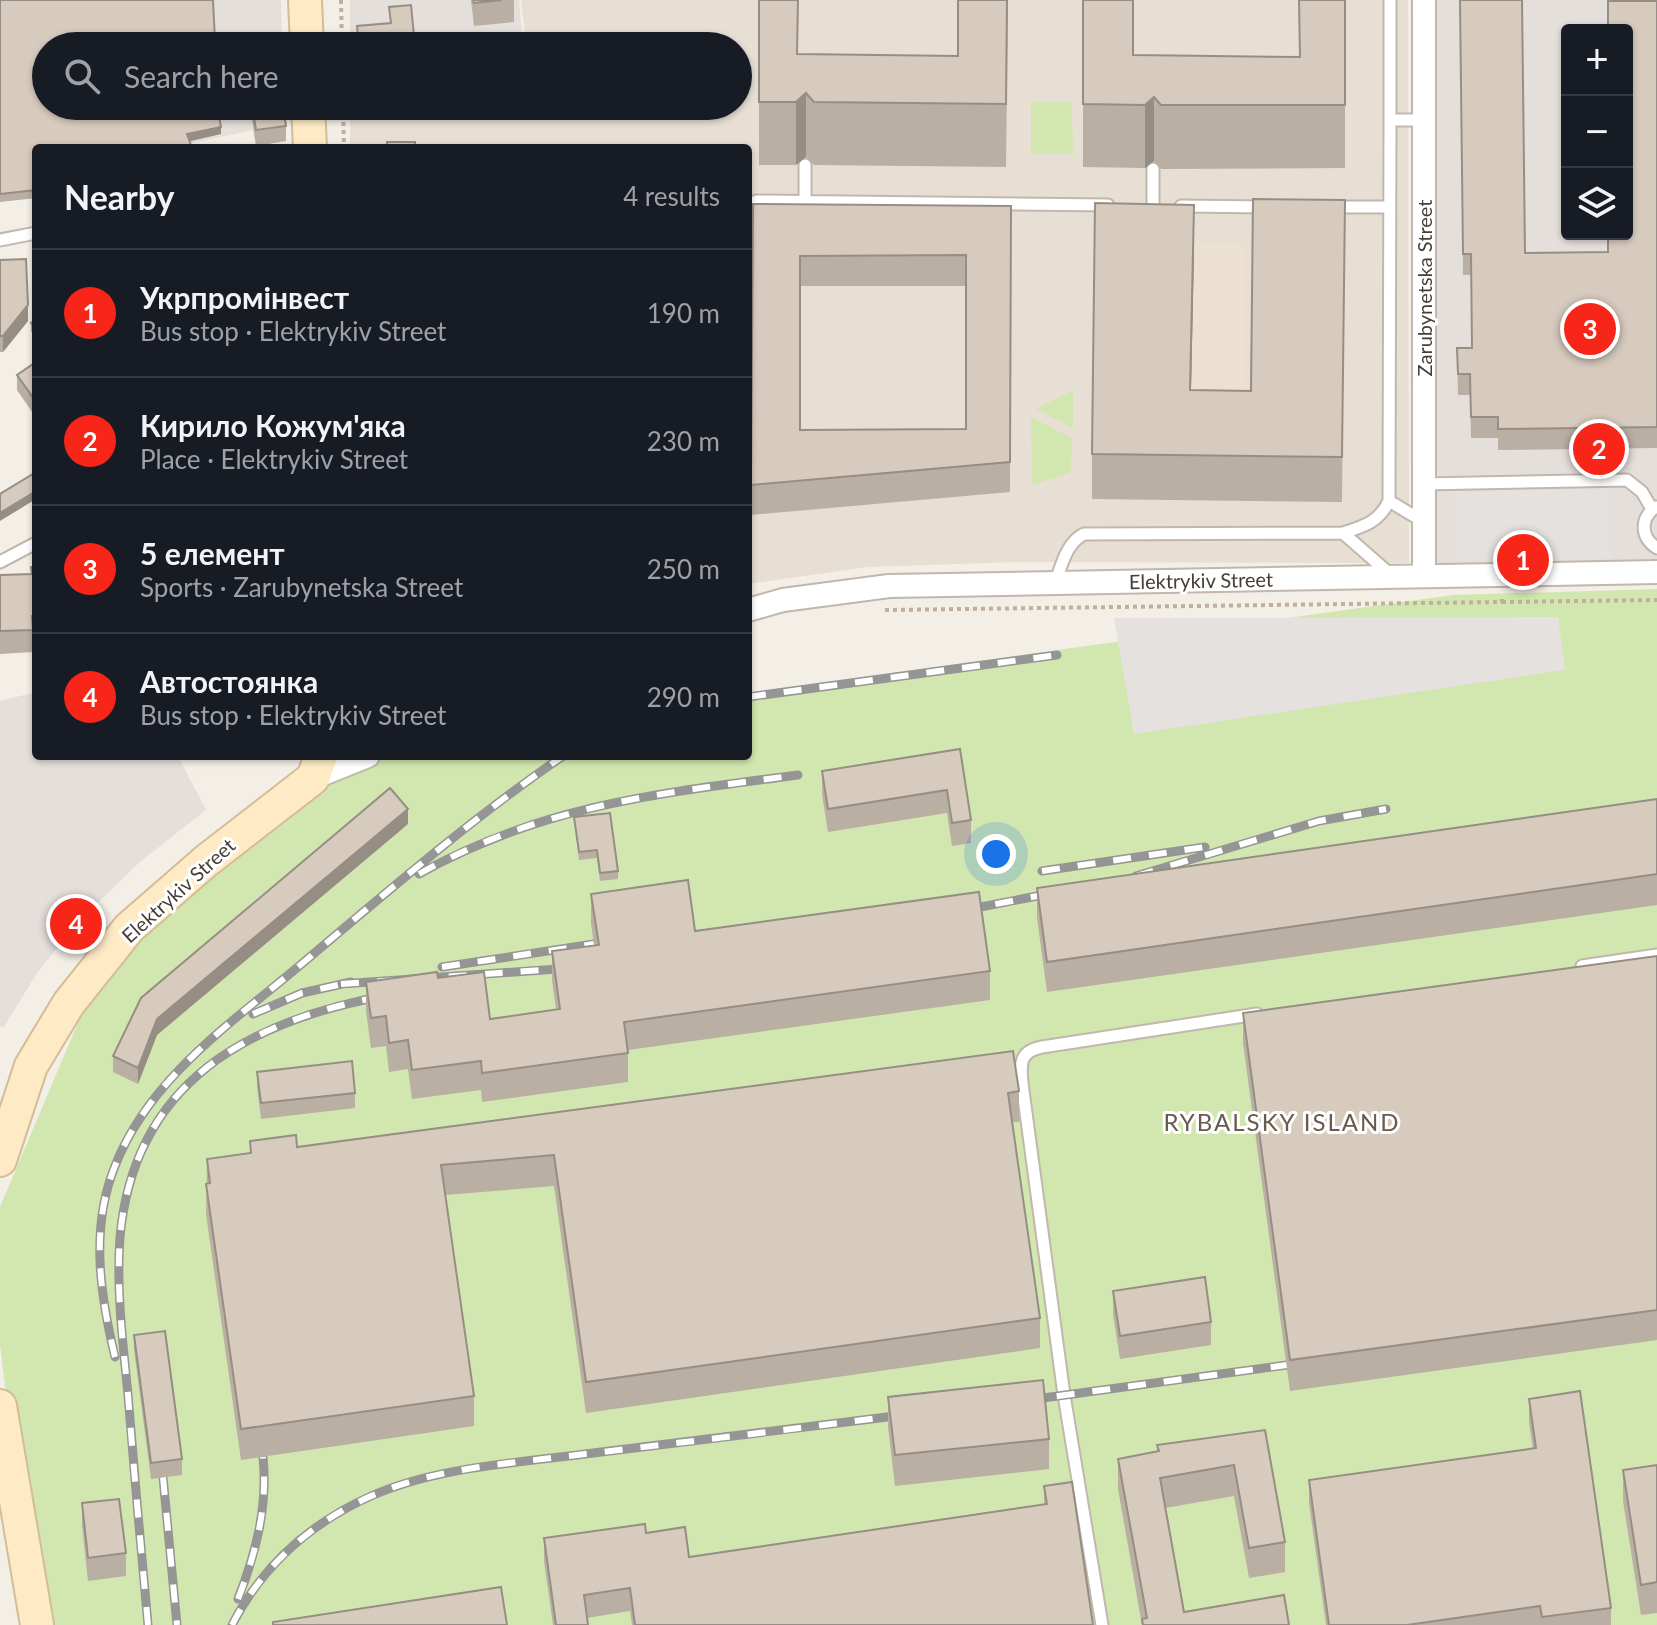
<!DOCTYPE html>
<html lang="en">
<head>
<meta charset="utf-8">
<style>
	:root { --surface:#171b24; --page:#242831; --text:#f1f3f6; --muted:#9ea1a6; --line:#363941; --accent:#f72619 }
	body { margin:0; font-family:Lato,sans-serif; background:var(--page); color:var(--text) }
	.controls { position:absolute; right:24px; top:24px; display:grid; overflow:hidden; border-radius:8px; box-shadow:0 2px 6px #0004 }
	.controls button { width:72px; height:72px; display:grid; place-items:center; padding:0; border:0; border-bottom:2px solid var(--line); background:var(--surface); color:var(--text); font:40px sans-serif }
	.you { position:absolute; left:996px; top:854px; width:28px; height:28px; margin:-20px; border:6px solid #fff; border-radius:50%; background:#1a73e8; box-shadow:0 0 0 12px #1a73e833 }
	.badge { display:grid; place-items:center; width:52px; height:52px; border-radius:50%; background:var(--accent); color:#fff; font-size:26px; font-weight:700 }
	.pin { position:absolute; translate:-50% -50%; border:4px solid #fff; box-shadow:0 2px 8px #0006 }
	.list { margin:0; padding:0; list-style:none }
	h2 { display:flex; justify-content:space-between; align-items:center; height:104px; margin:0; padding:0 32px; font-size:34px }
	h2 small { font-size:26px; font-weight:400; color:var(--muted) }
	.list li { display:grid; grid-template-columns:52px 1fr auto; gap:24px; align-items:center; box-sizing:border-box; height:128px; padding:0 32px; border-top:2px solid var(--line) }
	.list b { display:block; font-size:30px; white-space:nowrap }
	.list p { margin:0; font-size:26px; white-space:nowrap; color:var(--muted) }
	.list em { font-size:26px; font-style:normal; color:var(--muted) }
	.icon { flex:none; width:44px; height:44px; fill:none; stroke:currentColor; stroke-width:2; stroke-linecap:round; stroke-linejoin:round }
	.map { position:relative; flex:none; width:1657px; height:1625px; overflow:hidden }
	.search { position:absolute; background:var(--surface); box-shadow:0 2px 6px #0004; left:32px; top:32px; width:720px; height:88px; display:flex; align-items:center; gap:20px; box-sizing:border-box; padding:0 28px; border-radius:44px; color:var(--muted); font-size:30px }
	.panel { position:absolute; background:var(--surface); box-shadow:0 2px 6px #0004; left:32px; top:144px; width:720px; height:616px; border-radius:8px }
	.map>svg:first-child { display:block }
	.residential { fill:#e7dfd4 }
	.industrial { fill:#e5dfdb; fill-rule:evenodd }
	.education { fill:#ece1d0 }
	.green { fill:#d2e7af }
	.parking { fill:#e4e1de }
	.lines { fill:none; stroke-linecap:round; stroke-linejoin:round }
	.lane-casing { stroke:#c1b7ac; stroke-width:15 }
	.street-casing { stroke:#c1b7ac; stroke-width:26 }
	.secondary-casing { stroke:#d2bd96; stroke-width:36 }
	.path { stroke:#c0af9a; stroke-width:4; stroke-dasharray:4 4; stroke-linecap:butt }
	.lane { stroke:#fff; stroke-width:11 }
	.street { stroke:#fff; stroke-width:22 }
	.secondary { stroke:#feebc5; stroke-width:32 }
	.rail-casing { stroke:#959595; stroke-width:9 }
	.rail { stroke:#fff; stroke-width:6; stroke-dasharray:18; stroke-linecap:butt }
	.wall { fill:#b9afa3; fill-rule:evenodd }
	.shaded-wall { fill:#968e85 }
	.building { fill:#d7cbbe; stroke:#968e85; stroke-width:2; fill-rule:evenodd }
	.labels { text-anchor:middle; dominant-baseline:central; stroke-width:6; stroke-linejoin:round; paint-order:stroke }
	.street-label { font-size:20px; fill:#453e35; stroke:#fff }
	.quarter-label { font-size:24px; letter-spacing:2px; fill:#685a4d; stroke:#fff }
</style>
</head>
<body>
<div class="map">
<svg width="1657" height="1625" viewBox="0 0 1657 1625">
	<rect width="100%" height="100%" fill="#f3eee6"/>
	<path class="residential" d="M521,0H1408L1409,563L1020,562L868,567L748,584V148H350V109L363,106H738V46H526Z"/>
	<path class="industrial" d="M0,0H281L282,46H46V106H285L286,141L256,146L253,130L188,144L36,148Z
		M350,0H519L523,46H350Z
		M1436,0H1657V566L1433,570ZM1567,30H1627V234H1567Z
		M36,692V756H178L206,810L141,861L76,924L37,973L4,1027H0V701Z"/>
	<path class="education" d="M1195,243L1245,244L1244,436L1093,432L1194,249Z"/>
	<path class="green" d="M1031,102H1072L1073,154H1031Z
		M1073,390V428L1036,409Z
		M1031,417L1072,438L1071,472L1032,485Z
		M1657,589V1625H35L0,1345V1207L94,985L337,756H748V693L1453,595Z"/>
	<path class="parking" d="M1609,488L1610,558L1456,561L1455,490Z
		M1558,617L1565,670L1134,734L1114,618Z"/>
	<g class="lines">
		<defs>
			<path id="lane" d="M1390,0V120
				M805,165V202
				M1153,169V206
				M756,201L1108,205
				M1181,206L1268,207
				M1333,207H1388
				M0,240L36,233
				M1424,484L1627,480L1642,492L1652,509
				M1389,501L1390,120H1424
				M1656,507C1640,518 1640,537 1657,548
				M1343,533L1391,575
				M0,562L36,543
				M1055,583C1062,565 1066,543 1084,534L1343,533C1364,526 1379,522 1389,501L1424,522
				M1582,966L1657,955
				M1102,1625L1064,1395L1022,1083C1020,1063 1020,1051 1042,1047L1257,1014"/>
			<path id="street" d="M1424,0V576
				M748,610L783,600L889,586L1657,572
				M313,778L368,756"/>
			<path id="secondary" d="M305,0L307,46
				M308,106L310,148
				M0,1160L31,1066L69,1003L129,928L206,861L313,778L321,756
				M0,1406L37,1625"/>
		</defs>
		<use href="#lane" class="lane-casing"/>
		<use href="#street" class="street-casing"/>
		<use href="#secondary" class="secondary-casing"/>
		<path class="path" d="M341,0L342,46
			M343,106L344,148
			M1502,602L1657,600
			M885,610L1502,602V596"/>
		<use href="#lane" class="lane"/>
		<use href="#street" class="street"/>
		<use href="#secondary" class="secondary"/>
		<defs>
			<path id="rail" d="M748,697L1057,655
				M1042,871L1205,847
				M419,874C543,805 660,793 798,775
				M1136,876L1319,821L1386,809
				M960,911L1058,892
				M442,967L594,944
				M341,984L572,968
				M253,1014L302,993L351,982
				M115,1357C100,1294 90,1228 115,1166C151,1074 239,1018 311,956C394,886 474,817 563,756
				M1021,1401L1287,1365
				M163,1477L177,1625
				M238,1599C256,1553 268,1506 263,1457
				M148,1625C141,1548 134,1472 128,1395C123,1343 116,1290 120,1237C134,1081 250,1020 389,995
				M232,1625C262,1566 311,1523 371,1496C436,1467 516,1463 585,1454C694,1441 802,1428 910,1414"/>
		</defs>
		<use href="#rail" class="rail-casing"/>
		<use href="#rail" class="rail"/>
	</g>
	<path class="wall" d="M0,0L46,46L164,118L221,134L36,148V198L0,202Z
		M471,0H514V22L474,26Z
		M759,0L798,54L958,56L1008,0L1006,167L814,165L806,157L796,165H759Z
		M1083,0L1133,55L1299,57L1345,0V168L1161,169L1154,161L1145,168L1083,167Z
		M1460,0L1525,253L1608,252L1657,1V448L1498,450V438H1471L1470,395H1458L1457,348H1472L1471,275H1463Z
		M250,106H283L286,126V141L256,146Z
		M1345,200L1342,502L1092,499V454L1194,250L1191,390L1251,391Z
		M753,204L1011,206L1010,492L751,515ZM800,286H966V429L800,430Z
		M0,260L28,321L3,352H0Z
		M36,319V338L31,331V323Z
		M36,362V409L32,412L17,390V375Z
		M36,567V639H33V652L0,654V575L31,574Z
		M960,749L971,820V843L952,846L947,813L828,832L822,794V771Z
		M1657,799V905L1047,992L1037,918V888Z
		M574,817L618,871V879L600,881L597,858L579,860Z
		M408,824L157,1035L138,1084L113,1072V1056Z
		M591,894L695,931L990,971V1000L628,1050V1082L482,1102L481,1090L412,1099L408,1069L389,1072L386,1046L371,1048L366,1011V982L438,978L490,1019L556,1009L552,980V951L594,945L591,923Z
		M1657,956V1340L1290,1391L1243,1043V1013Z
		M257,1072L355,1093V1108L261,1119L257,1087Z
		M1019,1091V1122H1012L1040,1318V1348L586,1413L554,1186L445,1195L474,1396V1426L241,1460L206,1214L207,1159L250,1153V1141L297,1147Z
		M1113,1291L1211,1322V1345L1120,1359L1113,1314Z
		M134,1335L182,1459V1475L151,1479L134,1350Z
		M888,1397L1049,1439V1469L895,1486L888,1427Z
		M1529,1399L1611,1608V1625H1326L1309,1503V1480L1533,1449L1529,1422Z
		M1265,1430L1285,1542V1572L1249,1578L1234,1496L1165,1508L1184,1612L1289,1625H1142L1118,1489V1459L1157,1452V1445Z
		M1657,1465V1613L1641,1615L1623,1501V1470Z
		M1044,1486L1093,1625H632L630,1611L587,1618L588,1625H553L544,1561V1538L646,1533L689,1557L1044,1504Z
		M82,1503L126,1553V1576L88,1581L82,1526Z"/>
	<path class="shaded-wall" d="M806,93V157L796,165V102Z
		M1154,97V161L1145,168V105Z
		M221,127V134L187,142V134Z
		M1194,205V250L1190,435V390Z
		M28,305V321L3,352V336Z
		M36,393V409L32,412V396Z
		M36,491V499L0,521V513Z
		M408,809V824L157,1035L138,1084V1068L157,1019Z"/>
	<path class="building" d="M0,0H213L215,41L273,44V46H46V106H163L164,118L217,107L221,127L187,134L192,148H36V190L0,194Z
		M473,0H502L474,3Z
		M759,0H798L797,54L958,56V0H1007L1006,104L814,102L806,93L796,102H759Z
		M1083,0H1133V55L1300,57L1299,0H1345V105H1161L1154,97L1145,105L1083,104Z
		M1460,0H1522L1525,253L1608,252V234H1627V30H1608V1H1657V427L1498,429V417H1471L1470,374H1458L1457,348H1472L1471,254H1463Z
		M411,5L415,46H359L357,26L391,23L389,7Z
		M252,106H283L286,126L256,130Z
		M387,142H415V148H387Z
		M1253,199L1345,200L1342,457L1092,454L1095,203L1194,205L1190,390L1251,391Z
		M753,204L1011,206L1010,462L751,485ZM966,255V429L800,430V256Z
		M26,259L28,305L3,336H0V260Z
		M36,319V330L31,323Z
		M36,362V393L32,396L17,375Z
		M33,474L36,480V491L0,513V494Z
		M31,567H36V616H32L33,630L0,631V575L32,574Z
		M960,749L971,820L952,823L947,790L828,809L822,771Z
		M390,788L408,809L157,1019L138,1068L113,1056L141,998Z
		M1657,799V874L1047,962L1037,888Z
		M610,813L618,871L600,873L597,850L579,852L574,817Z
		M688,880L695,931L979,892L990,971L624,1022L628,1053L482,1073L481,1061L412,1070L408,1040L389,1043L386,1016L371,1018L366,982L437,972L438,978L484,972L490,1019L560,1009L552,951L599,945L591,894Z
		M1657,956V1310L1290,1360L1243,1013Z
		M1013,1051L1019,1091L1008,1093L1040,1318L586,1382L554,1155L441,1165L474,1396L241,1429L206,1184L210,1183L207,1159L251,1153L250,1141L296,1135L297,1147Z
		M352,1061L355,1093L261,1103L257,1072Z
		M1205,1277L1211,1322L1120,1336L1113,1291Z
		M165,1331L182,1459L151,1463L134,1335Z
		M1043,1380L1049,1439L895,1455L888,1397Z
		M1580,1391L1611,1608L1542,1617L1540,1606L1407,1625H1329L1309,1480L1536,1448L1529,1399Z
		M1265,1430L1285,1542L1249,1548L1234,1465L1160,1478L1184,1612L1284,1595L1289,1625H1143L1142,1619L1147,1618L1118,1459L1159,1451L1157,1445Z
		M1657,1465V1582L1641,1585L1623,1470Z
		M1072,1482L1093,1625H635L630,1588L584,1595L588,1625H556L544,1538L645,1524L646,1533L685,1527L689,1557L1047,1504L1044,1486Z
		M119,1499L126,1553L88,1558L82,1503Z
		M501,1587L507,1625H273V1622Z"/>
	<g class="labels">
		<g class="street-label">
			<text transform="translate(1424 288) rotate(-90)">Zarubynetska Street</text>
			<text transform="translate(1201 580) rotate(-1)">Elektrykiv Street</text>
			<text transform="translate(178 890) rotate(-42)">Elektrykiv Street</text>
		</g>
		<g class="quarter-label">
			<text x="1282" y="1121">RYBALSKY ISLAND</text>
		</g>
	</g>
</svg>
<div class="controls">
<button>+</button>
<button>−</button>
<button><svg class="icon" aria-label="layers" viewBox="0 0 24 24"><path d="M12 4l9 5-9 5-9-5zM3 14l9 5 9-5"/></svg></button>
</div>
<div class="you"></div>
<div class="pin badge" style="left:1523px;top:560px">1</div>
<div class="pin badge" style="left:1599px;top:449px">2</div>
<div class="pin badge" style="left:1590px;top:329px">3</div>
<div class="pin badge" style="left:76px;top:924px">4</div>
<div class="search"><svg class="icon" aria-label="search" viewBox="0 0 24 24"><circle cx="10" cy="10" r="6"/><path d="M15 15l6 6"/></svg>Search here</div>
<section class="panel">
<h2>Nearby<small>4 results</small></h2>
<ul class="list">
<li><span class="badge">1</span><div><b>Укрпромінвест</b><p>Bus stop · Elektrykiv Street</p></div><em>190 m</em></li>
<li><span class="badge">2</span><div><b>Кирило Кожум'яка</b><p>Place · Elektrykiv Street</p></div><em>230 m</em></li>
<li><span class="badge">3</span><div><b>5 елемент</b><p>Sports · Zarubynetska Street</p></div><em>250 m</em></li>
<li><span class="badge">4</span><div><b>Автостоянка</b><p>Bus stop · Elektrykiv Street</p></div><em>290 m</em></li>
</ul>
</section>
</div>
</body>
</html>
